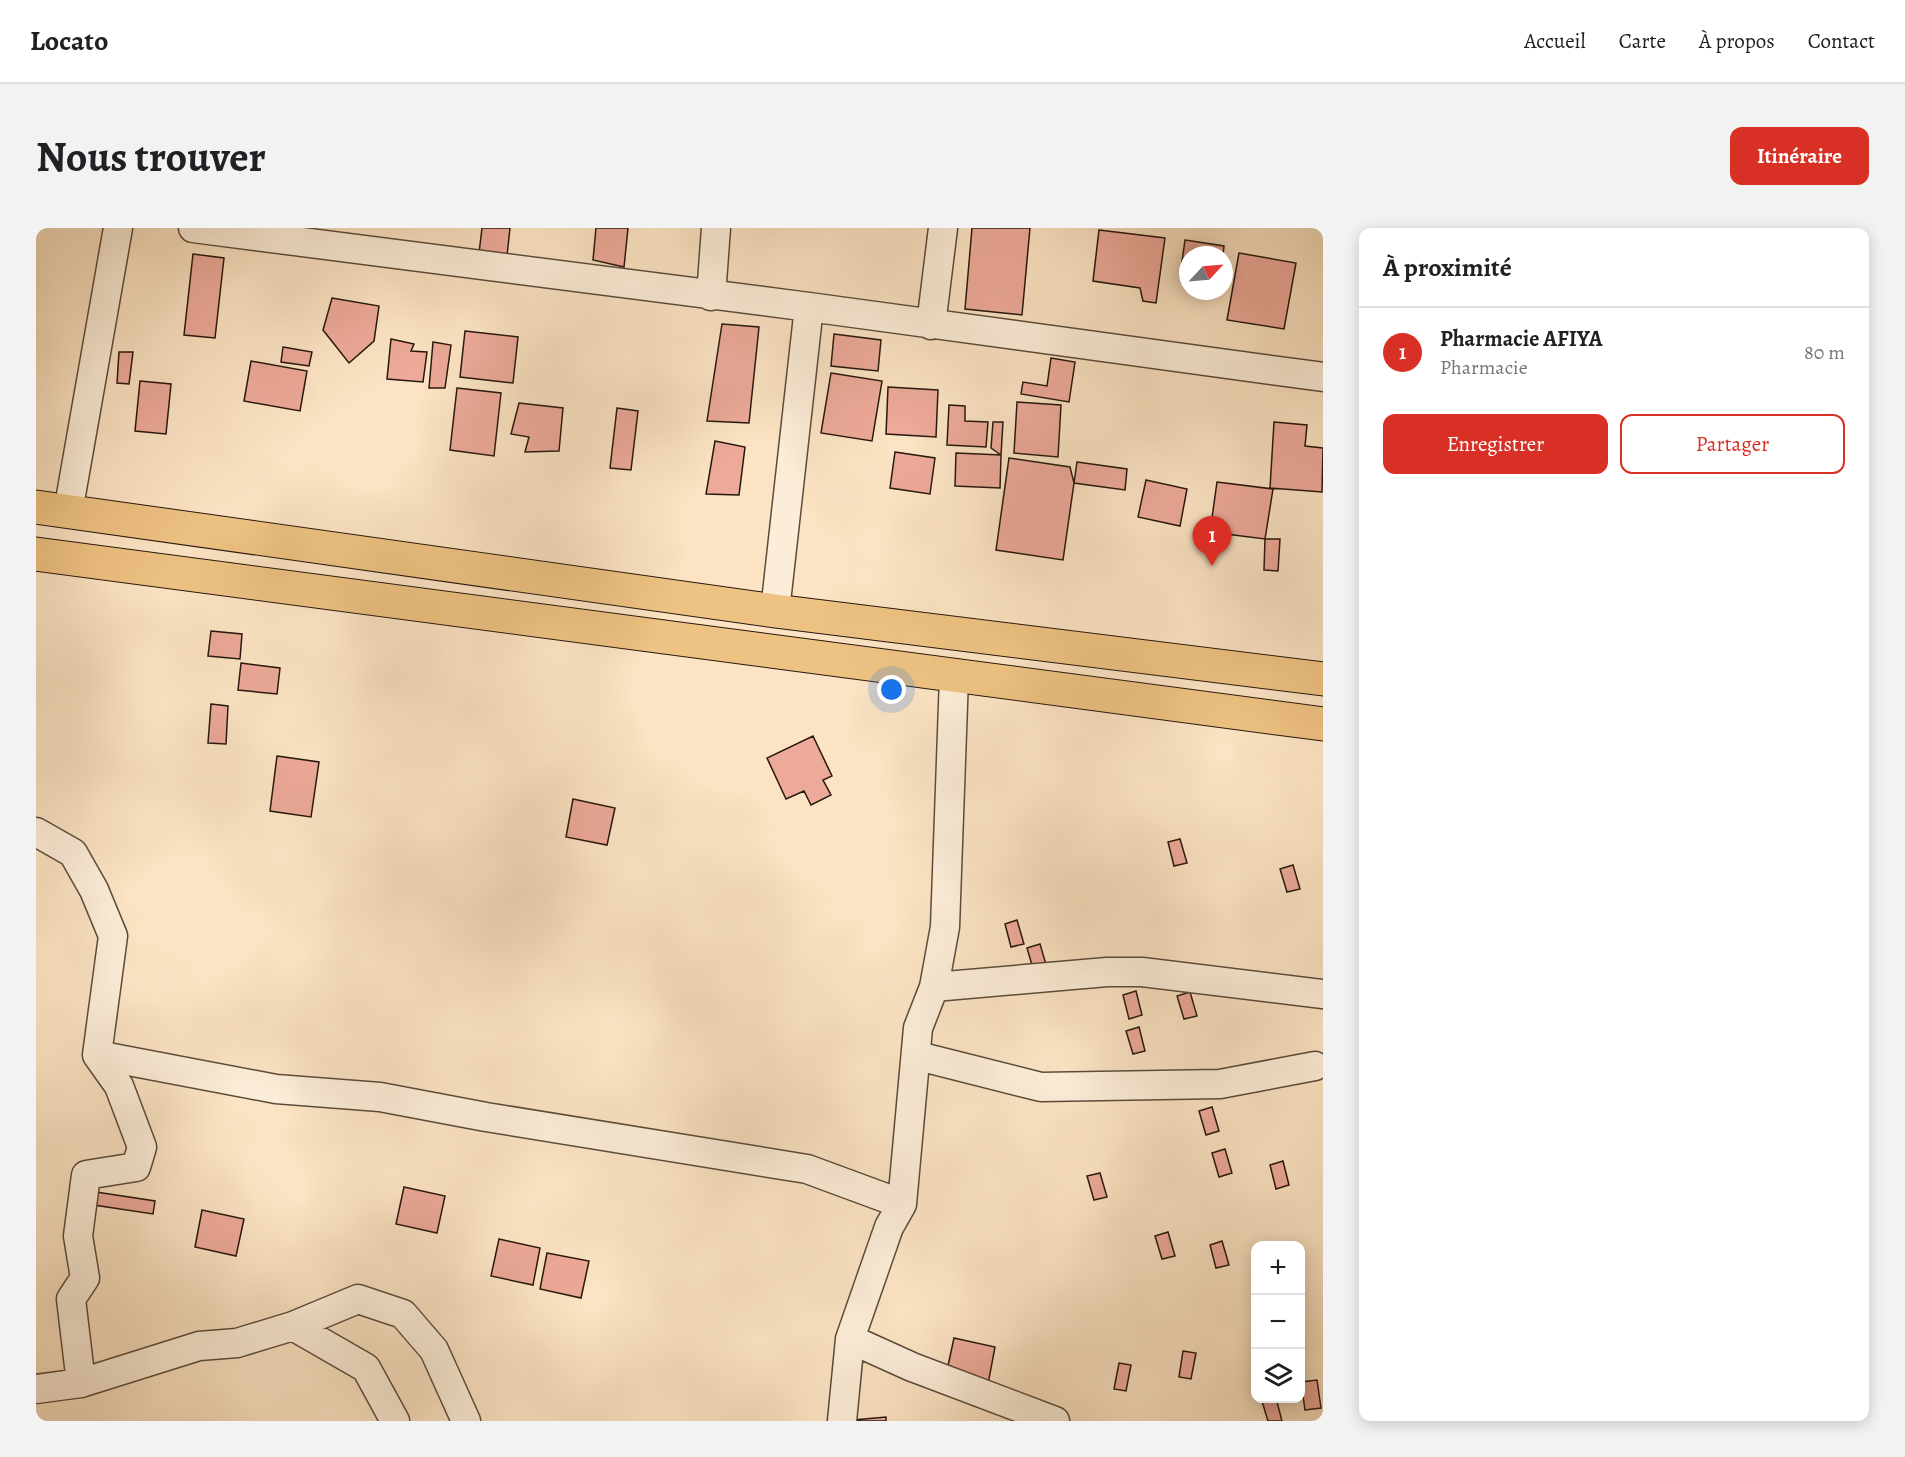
<!DOCTYPE html>
<html lang="fr">
<head>
<meta charset="utf-8">
<style>
	:root { --surface:#fff; --page:#f2f2f2; --text:#202124; --muted:#757577; --line:#e0e0e0; --accent:#d93025 }
	body { margin:0; font-family:Alegreya,serif; background:var(--page); color:var(--text) }
	.controls { position:absolute; right:18px; bottom:18px; display:grid; overflow:hidden; border-radius:12px; box-shadow:0 3px 15px #0003 }
	.controls button { width:54px; height:54px; display:grid; place-items:center; padding:0; border:0; border-bottom:2px solid var(--line); background:var(--surface); color:var(--text); font:30px sans-serif }
	.compass { position:absolute; left:1143px; top:18px; width:54px; height:54px; border-radius:50%; background:var(--surface); box-shadow:0 3px 15px #0003; rotate:64deg }
	.you { position:absolute; left:856px; top:462px; width:21px; height:21px; margin:-15px; border:4px solid #fff; border-radius:50%; background:#1a73e8; box-shadow:0 0 0 9px #1a73e833 }
	.badge { display:grid; place-items:center; width:39px; height:39px; border-radius:50%; background:var(--accent); color:#fff; font-size:20px; font-weight:700 }
	.pin { position:absolute; translate:-50% -50px; filter:drop-shadow(0 2px 3px #0008) }
	.pin::after { content:''; position:absolute; top:32px; width:21px; height:18px; background:inherit; clip-path:polygon(0 0,100% 0,50% 100%) }
	.list { margin:0; padding:0; list-style:none }
	h2 { display:flex; justify-content:space-between; align-items:center; height:78px; margin:0; padding:0 24px; font-size:26px }
	h2 small { font-size:20px; font-weight:400; color:var(--muted) }
	.list li { display:grid; grid-template-columns:39px 1fr auto; gap:18px; align-items:center; box-sizing:border-box; height:90px; padding:0 24px; border-top:2px solid var(--line) }
	.list b { display:block; font-size:22px; white-space:nowrap }
	.list p { margin:0; font-size:20px; white-space:nowrap; color:var(--muted) }
	.list em { font-size:20px; font-style:normal; color:var(--muted) }
	.actions { display:flex; gap:12px; padding:18px 24px }
	.actions a { flex:1; padding:14px 0; border:2px solid var(--accent); border-radius:12px; text-align:center; font-size:21px; color:var(--accent) }
	.actions .main { background:var(--accent); color:#fff }
	.icon { flex:none; width:33px; height:33px; fill:none; stroke:currentColor; stroke-width:2; stroke-linecap:round; stroke-linejoin:round }
	.map { position:relative; flex:none; width:1287px; height:1193px; overflow:hidden; border-radius:12px }
	header { display:flex; align-items:center; gap:36px; box-sizing:border-box; height:84px; padding:0 30px; background:var(--surface); border-bottom:2px solid var(--line) }
	header strong { font-size:28px }
	nav { display:flex; gap:33px; margin-inline-start:auto; font-size:21px }
	.intro { display:flex; align-items:center; justify-content:space-between; box-sizing:border-box; height:144px; padding:0 36px }
	h1 { margin:0; font-size:42px }
	.button { padding:15px 27px; border-radius:12px; background:var(--accent); color:#fff; font-size:21px; font-weight:700 }
	main { display:flex; gap:36px; padding:0 36px }
	aside { flex:1; background:var(--surface); border-radius:12px; box-shadow:0 3px 15px #0003 }
	.map>svg:first-child { display:block }
	.building { fill:#eda999; stroke:#26180e; stroke-width:1.5 }
	.lines { fill:none; stroke-linecap:round; stroke-linejoin:round }
	.minor-casing { stroke:#5b4b3b; stroke-width:31 }
	.major-casing { stroke:#26180e; stroke-width:35 }
	.minor { stroke:#fcedd8; stroke-width:28 }
	.major { stroke:#eec282; stroke-width:33 }
</style>
</head>
<body>
<header>
<strong>Locato</strong>
<nav><a>Accueil</a><a>Carte</a><a>À propos</a><a>Contact</a></nav>
</header>
<div class="intro"><h1>Nous trouver</h1><a class="button">Itinéraire</a></div>
<main>
<div class="map">
<svg width="1287" height="1193" viewBox="0 0 1287 1193">
	<rect width="100%" height="100%" fill="#fbe3c3"/>
	<filter id="stains"><feTurbulence type="fractalNoise" baseFrequency=".00333" numOctaves="4"/><feColorMatrix values="0 0 0 0 .2 0 0 0 0 .09 0 0 0 0 .02 0 0 0 .5 -.17"/></filter>
	<radialGradient id="worn" r=".72"><stop offset=".6" stop-color="#630" stop-opacity="0"/><stop offset="1" stop-color="#630" stop-opacity=".3"/></radialGradient>
	<path class="building" d="M446,0H474L471,28L443,25Z
		M560,0H592L588,39L557,32Z
		M936,0H994L986,87L929,81Z
		M1063,2L1129,10L1120,75L1107,73L1104,60L1057,53Z
		M1149,12L1188,18L1187,27H1152V49L1144,48Z
		M1203,25L1260,35L1248,101L1191,92Z
		M157,26L188,30L179,110L148,107Z
		M296,70L343,78L338,113L313,135L287,102Z
		M686,96L723,99L713,195L671,193Z
		M429,103L482,109L477,155L424,149Z
		M798,106L845,112L842,143L795,138Z
		M355,111L378,116L375,123L391,124L387,154L351,151Z
		M397,114L415,117L409,160H393Z
		M247,119L276,124L273,138L245,134Z
		M83,124H97L93,156L81,155Z
		M1015,130L1039,134L1033,174L985,166L987,154L1011,158Z
		M215,133L271,143L264,183L208,173Z
		M795,145L846,153L836,213L785,205Z
		M104,153L135,156L130,206L99,203Z
		M852,159L902,162L900,209L850,206Z
		M421,160L465,165L458,228L414,222Z
		M981,174L1025,177L1022,229L978,225Z
		M483,175L527,180L523,223L489,224L493,209L475,206Z
		M913,177L929,178V193L952,194L950,219L911,217Z
		M581,180L602,183L595,242L574,240Z
		M957,194H967L965,227L955,220Z
		M1238,194L1271,197L1269,218L1287,220L1286,264L1234,260Z
		M679,213L709,219L703,267L670,266Z
		M859,224L899,230L894,266L854,260Z
		M920,225L965,227L964,260L919,258Z
		M973,230L1034,239L1038,255L1027,332L960,322Z
		M1041,234L1091,241L1089,262L1038,255Z
		M1110,252L1151,261L1144,298L1102,289Z
		M1181,254L1237,261L1229,311L1174,304Z
		M1229,311H1244L1242,343L1228,342Z
		M175,403L206,406L204,431L172,428Z
		M205,435L244,440L241,466L202,462Z
		M175,476L192,478L190,516L172,515Z
		M777,508L796,548L787,552L795,567L775,577L768,563L750,571L731,530Z
		M241,528L283,534L275,589L234,583Z
		M537,571L579,580L571,617L530,609Z
		M1144,611L1151,635L1138,638L1132,614Z
		M1257,637L1264,661L1251,664L1244,641Z
		M981,692L988,716L975,719L969,696Z
		M1004,716L1011,740L998,744L991,720Z
		M1100,763L1106,787L1093,791L1087,767Z
		M1154,764L1161,788L1148,791L1141,768Z
		M1103,799L1109,823L1097,826L1090,803Z
		M1176,879L1183,903L1170,907L1163,883Z
		M1189,921L1196,945L1183,949L1176,925Z
		M1247,933L1253,957L1240,961L1234,937Z
		M1064,945L1071,969L1058,972L1051,948Z
		M368,959L409,968L401,1005L360,996Z
		M60,964L119,973L117,986L58,977Z
		M166,982L208,991L200,1028L159,1019Z
		M1132,1004L1139,1028L1126,1031L1119,1008Z
		M463,1011L504,1020L497,1057L455,1048Z
		M1186,1013L1193,1037L1180,1040L1174,1017Z
		M511,1025L553,1033L545,1070L504,1061Z
		M918,1110L959,1119L952,1156L910,1147Z
		M1147,1123L1160,1125L1155,1151L1143,1149Z
		M1083,1135L1095,1137L1090,1163L1078,1161Z
		M1281,1152L1285,1180L1269,1182L1265,1154Z
		M1240,1170L1246,1193H1232L1226,1173Z
		M850,1189V1193H817V1192Z"/>
	<g class="lines">
		<defs>
			<path id="minor" d="M157,0L773,79L1287,149
				M675,68L680,0
				M895,97L907,0
				M32,284L82,0
				M739,383L773,79
				M0,604L37,625L58,662L77,708L61,827L83,858L106,919L100,939L50,947L42,1008L49,1050L35,1071L45,1155
				M898,759L1071,744H1106L1287,766
				M61,827L240,861L344,869L450,889L771,941L866,976
				M882,828L1005,859L1184,856L1279,838
				M257,1098L330,1140L359,1193
				M814,1111L876,1139L1019,1193
				M0,1161L45,1155L163,1118L201,1115L257,1098L322,1071L367,1086L398,1122L430,1193
				M806,1193L814,1111L853,999L866,976L882,800L898,759L909,699L918,449"/>
			<path id="major" d="M0,279L739,383L1287,451
				M0,326L1287,496"/>
		</defs>
		<use href="#minor" class="minor-casing"/>
		<use href="#major" class="major-casing"/>
		<use href="#minor" class="minor"/>
		<use href="#major" class="major"/>
	</g>
	<rect width="100%" height="100%" filter="url(#stains)"/>
	<rect width="100%" height="100%" fill="url(#worn)"/>
</svg>
<div class="controls">
<button>+</button>
<button>−</button>
<button><svg class="icon" aria-label="layers" viewBox="0 0 24 24"><path d="M12 4l9 5-9 5-9-5zM3 14l9 5 9-5"/></svg></button>
</div>
<svg class="compass" viewBox="-18 -18 36 36"><path d="M0-13l5 13h-10z" fill="#e53935"/><path d="M0 13l5-13h-10z" fill="#757577"/></svg>
<div class="you"></div>
<div class="pin badge" style="left:1176px;top:338px">1</div>
</div>
<aside>
<h2>À proximité<small></small></h2>
<ul class="list">
<li><span class="badge">1</span><div><b>Pharmacie AFIYA</b><p>Pharmacie</p></div><em>80 m</em></li>
</ul>
<div class="actions"><a class="main">Enregistrer</a><a>Partager</a></div>
</aside>
</main>
</body>
</html>
